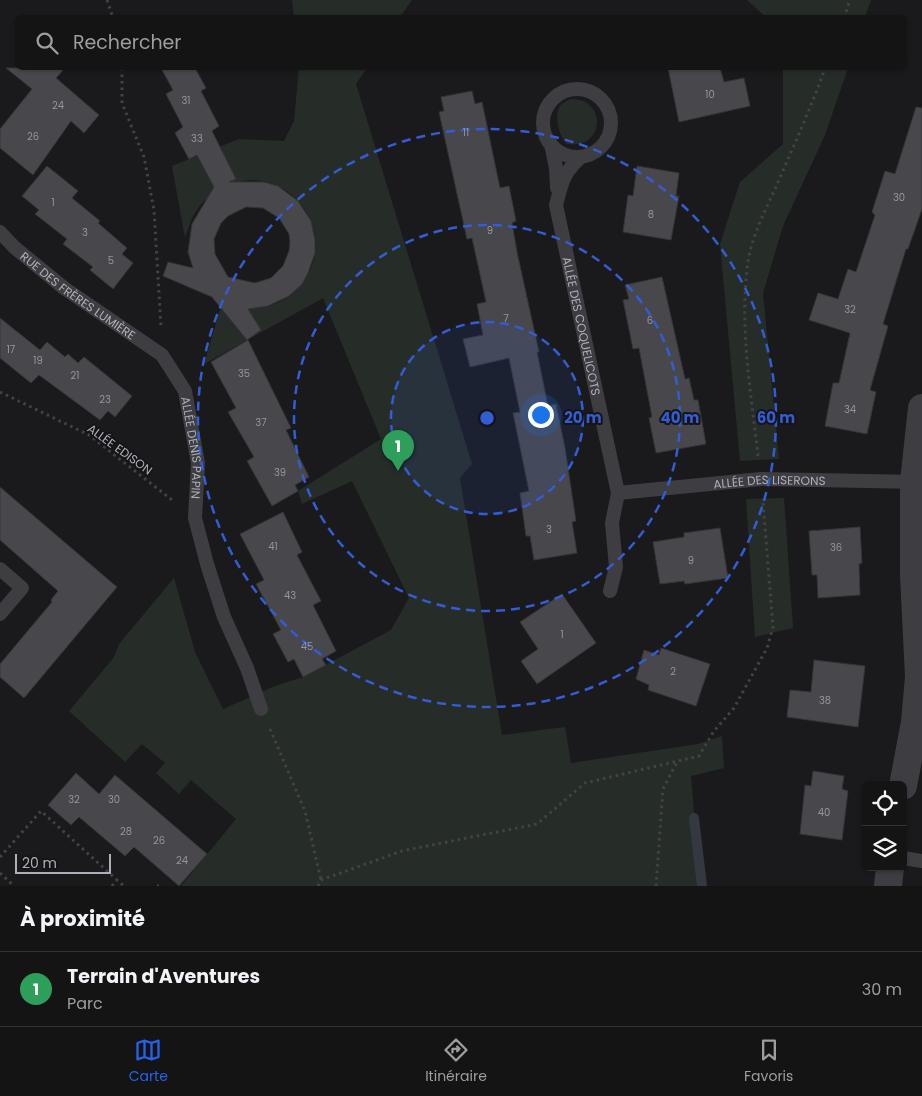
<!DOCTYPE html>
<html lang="fr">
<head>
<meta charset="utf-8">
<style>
	:root { --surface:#141415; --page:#212122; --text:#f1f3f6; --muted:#9d9ea0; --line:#333334; --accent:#2563eb }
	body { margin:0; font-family:Poppins,sans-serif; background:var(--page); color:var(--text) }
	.controls { position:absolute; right:15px; bottom:15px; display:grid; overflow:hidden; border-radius:8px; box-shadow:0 1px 4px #0004 }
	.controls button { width:45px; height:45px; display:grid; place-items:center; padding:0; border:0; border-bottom:1px solid var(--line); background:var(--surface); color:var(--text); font:25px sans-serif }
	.scale { position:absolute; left:15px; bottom:12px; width:96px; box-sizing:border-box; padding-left:5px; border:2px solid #aeafba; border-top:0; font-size:14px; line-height:18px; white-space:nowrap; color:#aeafba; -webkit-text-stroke:4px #151517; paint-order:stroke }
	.you { position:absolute; left:540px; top:414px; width:18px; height:18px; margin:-12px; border:4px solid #fff; border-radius:50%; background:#1a73e8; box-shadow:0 0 0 8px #1a73e833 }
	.badge { display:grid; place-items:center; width:32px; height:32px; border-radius:50%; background:var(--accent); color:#fff; font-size:16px; font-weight:700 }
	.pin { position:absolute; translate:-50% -41px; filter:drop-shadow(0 1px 2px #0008) }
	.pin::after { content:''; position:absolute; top:26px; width:18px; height:15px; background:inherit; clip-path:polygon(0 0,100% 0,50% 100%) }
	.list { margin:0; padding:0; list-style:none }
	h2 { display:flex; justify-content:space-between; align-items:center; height:65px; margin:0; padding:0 20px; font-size:21px }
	h2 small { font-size:16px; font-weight:400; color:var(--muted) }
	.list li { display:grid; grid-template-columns:32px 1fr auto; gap:15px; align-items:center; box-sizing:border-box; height:75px; padding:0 20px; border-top:1px solid var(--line) }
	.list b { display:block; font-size:19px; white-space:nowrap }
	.list p { margin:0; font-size:16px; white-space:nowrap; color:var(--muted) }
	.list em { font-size:16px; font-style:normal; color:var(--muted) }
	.icon { flex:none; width:28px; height:28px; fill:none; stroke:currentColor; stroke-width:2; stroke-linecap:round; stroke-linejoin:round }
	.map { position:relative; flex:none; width:922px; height:886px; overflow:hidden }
	.search { position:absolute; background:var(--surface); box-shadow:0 1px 4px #0004; left:15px; right:15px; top:15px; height:55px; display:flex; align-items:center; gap:12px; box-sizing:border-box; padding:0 18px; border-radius:8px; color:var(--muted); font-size:19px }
	.sheet { height:140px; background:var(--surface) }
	nav { display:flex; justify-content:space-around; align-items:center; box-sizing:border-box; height:70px; border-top:1px solid var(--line); background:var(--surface); font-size:14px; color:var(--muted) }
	nav a { display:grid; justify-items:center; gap:2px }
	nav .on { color:var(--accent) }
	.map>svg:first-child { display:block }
	.green { fill:#262d28 }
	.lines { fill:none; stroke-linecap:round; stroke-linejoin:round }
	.stream { stroke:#333841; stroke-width:10 }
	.building { fill:#48474c; stroke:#353438; fill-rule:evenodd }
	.path { stroke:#424247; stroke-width:3; stroke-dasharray:2.5 4; stroke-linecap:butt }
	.service { stroke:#3e3d42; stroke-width:14 }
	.minor { stroke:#3e3d42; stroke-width:28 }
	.ring { fill:none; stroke:#335dd4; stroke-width:2.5; stroke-dasharray:9 6 }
	.labels { text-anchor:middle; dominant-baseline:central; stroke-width:4; stroke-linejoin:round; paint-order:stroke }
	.number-label { font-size:10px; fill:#94959e }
	.street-label { font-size:12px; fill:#aeafba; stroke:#151517 }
	.centre { fill:#335dd4; stroke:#151517; stroke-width:2.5 }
	.ring-label { font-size:15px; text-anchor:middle; font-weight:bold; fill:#335dd4; stroke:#151517; stroke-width:4; stroke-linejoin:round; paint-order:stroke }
</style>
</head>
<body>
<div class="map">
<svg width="922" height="886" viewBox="0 0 922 886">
	<rect width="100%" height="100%" fill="#1a1a1c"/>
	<path class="green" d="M292,0H412L400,17L294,18Z
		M747,0H871L865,17L767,18Z
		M299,68H367L356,84L472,464L460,478L502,735L565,727L571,763L698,744L722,736L724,768L691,776L700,886H181L236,819L191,780L179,794L156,773L165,763L142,744L125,762L69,711L114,657L119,644L174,578L195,652L223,709L275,686L303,677L391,630L409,598L352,481L302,504L298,491L381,439L323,298L204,364L222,303C249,311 275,311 296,290C348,238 287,154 222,188C211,194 201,202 195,213C190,221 188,230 185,238L172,166L239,139L284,141L294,121Z
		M783,68H848L825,135L783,226L763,293L779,459L740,461L720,244L740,182L783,144Z
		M570,99C607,97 606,150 567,144C559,137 554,116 560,106C562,103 567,101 570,99Z
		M784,498L793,628L755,637L746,499Z"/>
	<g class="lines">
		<path class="stream" d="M694,818L702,886"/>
	</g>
	<path class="building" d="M6,68H65L56,78L99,115L84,133L71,121L33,175L0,148V129L32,89Z
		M161,68H195L206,88L201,91L219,126L212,131L236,179L229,182H264L278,186L298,201L311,221L315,240V253L308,273L302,284L289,296L268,306L248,309L261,330L247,340L212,297L163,276L168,262L193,268L188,252L192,224L214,187L197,155L189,159L175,133L183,127L166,94L173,90ZM246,207L263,208L279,218L289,234L290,242L289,251L283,266L271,278L255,283L228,277L215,254L214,239L221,223L228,216Z
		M668,68H720L724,82L744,78L750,106L679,122Z
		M472,91L475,104L482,102L500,188L509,186L516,221L512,223L517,252L539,352H537L548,406L556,404L565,448L576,521L572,522L577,553L534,560L530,536H526L520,493L529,491L513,413L520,412L509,358L470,367L463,339L483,335L477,304L486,302L472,238L467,239L439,112L444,111L441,97Z
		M916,107L922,108V209L908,249H906L883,324L888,326L870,390L876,392L867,434L825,426L833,383H839L850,333L809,320L818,293L838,299L848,269L856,272L875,215L872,212L885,171L895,174Z
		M47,166L78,191L72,198L100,221L98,223L127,248L122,254L133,263L113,289L90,270L93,267L63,244L67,239L35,214L39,210L22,196Z
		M637,166L679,173L676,196H679L671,240L623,232L628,195L633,196Z
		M662,277L685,379L689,378L694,400H698L706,444L656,453L649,418L652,417L639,348L633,349L623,300L629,299L625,285Z
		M0,318L40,350L47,342L65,357L68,354L78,363L84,357L132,396L115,417L108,411L100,420L39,375L31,383L0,358Z
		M248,340L291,428L286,430L309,477L295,485L298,491L272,506L247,461L254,457L228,412L236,408L211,362Z
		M0,487L117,587L24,698L0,677V664L52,602L51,600L58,591L0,540Z
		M283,512L302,552L297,555L321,601L313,605L336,651L322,659L326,665L303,677L294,659L288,662L273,634L281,630L256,584L264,580L240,534Z
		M860,527L862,563L859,564L860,595L818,598L817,575H812L809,531Z
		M720,528L728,578L685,584L684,581L660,584L653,542L684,537V533Z
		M562,594L596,643L537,684L521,661L538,649L520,622Z
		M661,648L710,664L696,706L648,690L649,685L636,679L644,650L659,655Z
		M814,660L865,666L858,727L787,717L790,690L811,692Z
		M813,771L844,776L842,789L848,791L842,840L800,834L805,785L811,786Z
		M76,773L99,794L115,775L207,854L179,886L134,847L125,856L79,817L71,825L48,805Z"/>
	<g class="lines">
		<path class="path" d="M107,0L113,18
			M844,18L850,0
			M122,68V103L144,157L154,210L161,327
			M0,392L89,435L172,500
			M758,456C751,392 739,326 748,262C752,236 765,211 776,187C793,147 811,108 825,68
			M270,729L305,811L321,880
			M0,857L41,811L117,880
			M0,873L14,886
			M112,886L117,880L124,886
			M157,886H159
			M318,886L321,880L402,851L537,824L585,783L699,756L714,731L734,708L767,648L773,627L763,502
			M656,886L663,789L677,762"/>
		<g class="service">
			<circle cx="577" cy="123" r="34"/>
			<path d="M551,144L556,168L557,188"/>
			<path id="s1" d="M581,157C563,173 562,182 556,205L618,493L612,523L616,567L610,591"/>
			<path id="s2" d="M0,232L14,247L64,288L162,355L185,391L198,463L195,518L207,564L224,617L247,668L261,709"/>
			<path id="s3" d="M618,493L761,479L919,482"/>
			<path d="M0,569L22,588L0,614"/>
			<path d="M903,858L922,861"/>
		</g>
		<path class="minor" d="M903,786L915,722L919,677L914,575V482L922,408
			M888,886L890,867"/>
	</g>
	<circle cx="487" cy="418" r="96" fill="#335dd4" fill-opacity=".12"/>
	<g class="ring">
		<circle cx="487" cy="418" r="96"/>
		<circle cx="487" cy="418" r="193"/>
		<circle cx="487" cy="418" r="289"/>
	</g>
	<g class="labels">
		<g class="number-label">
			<text x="710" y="94">10</text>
			<text x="186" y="100">31</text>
			<text x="58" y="105">24</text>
			<text x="466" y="132">11</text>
			<text x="33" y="136">26</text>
			<text x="197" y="138">33</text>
			<text x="899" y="197">30</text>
			<text x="53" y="202">1</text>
			<text x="651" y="214">8</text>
			<text x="490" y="230">9</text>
			<text x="85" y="232">3</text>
			<text x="111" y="260">5</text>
			<text x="850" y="309">32</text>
			<text x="506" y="318">7</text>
			<text x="650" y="320">6</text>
			<text x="11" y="349">17</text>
			<text x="38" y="360">19</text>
			<text x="244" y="373">35</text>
			<text x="75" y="375">21</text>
			<text x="105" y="399">23</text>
			<text x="850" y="409">34</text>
			<text x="261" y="422">37</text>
			<text x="280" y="472">39</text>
			<text x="549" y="529">3</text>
			<text x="273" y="546">41</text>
			<text x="836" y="547">36</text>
			<text x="691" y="560">9</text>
			<text x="290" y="595">43</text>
			<text x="562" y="634">1</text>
			<text x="307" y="646">45</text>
			<text x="673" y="671">2</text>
			<text x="825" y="700">38</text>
			<text x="74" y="799">32</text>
			<text x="114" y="799">30</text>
			<text x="824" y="812">40</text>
			<text x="126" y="831">28</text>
			<text x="159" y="840">26</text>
			<text x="182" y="860">24</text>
		</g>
		<g class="street-label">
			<text stroke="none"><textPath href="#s2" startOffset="101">RUE DES FRÈRES LUMIÈRE</textPath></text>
			<text stroke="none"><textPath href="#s1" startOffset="179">ALLÉE DES COQUELICOTS</textPath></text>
			<text stroke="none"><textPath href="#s2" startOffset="304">ALLÉE DENIS PAPIN</textPath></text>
			<text transform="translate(120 449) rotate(36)">ALLÉE EDISON</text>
			<text stroke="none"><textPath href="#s3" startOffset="152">ALLÉE DES LISERONS</textPath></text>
		</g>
	</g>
	<circle cx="487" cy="418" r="8" class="centre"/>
	<g class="ring-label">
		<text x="583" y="423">20 m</text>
		<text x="680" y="423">40 m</text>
		<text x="776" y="423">60 m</text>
	</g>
</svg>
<div class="controls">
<button><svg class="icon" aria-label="locate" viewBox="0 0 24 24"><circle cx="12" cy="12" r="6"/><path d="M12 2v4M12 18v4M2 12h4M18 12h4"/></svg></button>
<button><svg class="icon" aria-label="layers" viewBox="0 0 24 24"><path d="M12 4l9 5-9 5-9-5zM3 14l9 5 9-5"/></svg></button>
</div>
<div class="scale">20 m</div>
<div class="you"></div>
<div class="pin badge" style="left:398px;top:471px;background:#2e9e5b">1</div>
<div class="search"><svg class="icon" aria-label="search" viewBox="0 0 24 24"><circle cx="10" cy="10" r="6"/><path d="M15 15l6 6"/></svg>Rechercher</div>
</div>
<section class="sheet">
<h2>À proximité<small></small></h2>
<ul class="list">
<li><span class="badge" style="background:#2e9e5b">1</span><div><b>Terrain d'Aventures</b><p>Parc</p></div><em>30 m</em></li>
</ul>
</section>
<nav>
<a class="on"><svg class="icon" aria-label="map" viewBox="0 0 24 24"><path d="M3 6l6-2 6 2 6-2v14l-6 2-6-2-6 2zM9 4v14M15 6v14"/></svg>Carte</a>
<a><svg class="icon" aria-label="directions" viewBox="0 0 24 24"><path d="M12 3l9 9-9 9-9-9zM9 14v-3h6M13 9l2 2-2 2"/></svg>Itinéraire</a>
<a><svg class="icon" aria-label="saved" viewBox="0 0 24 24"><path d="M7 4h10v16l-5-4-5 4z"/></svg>Favoris</a>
</nav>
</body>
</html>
